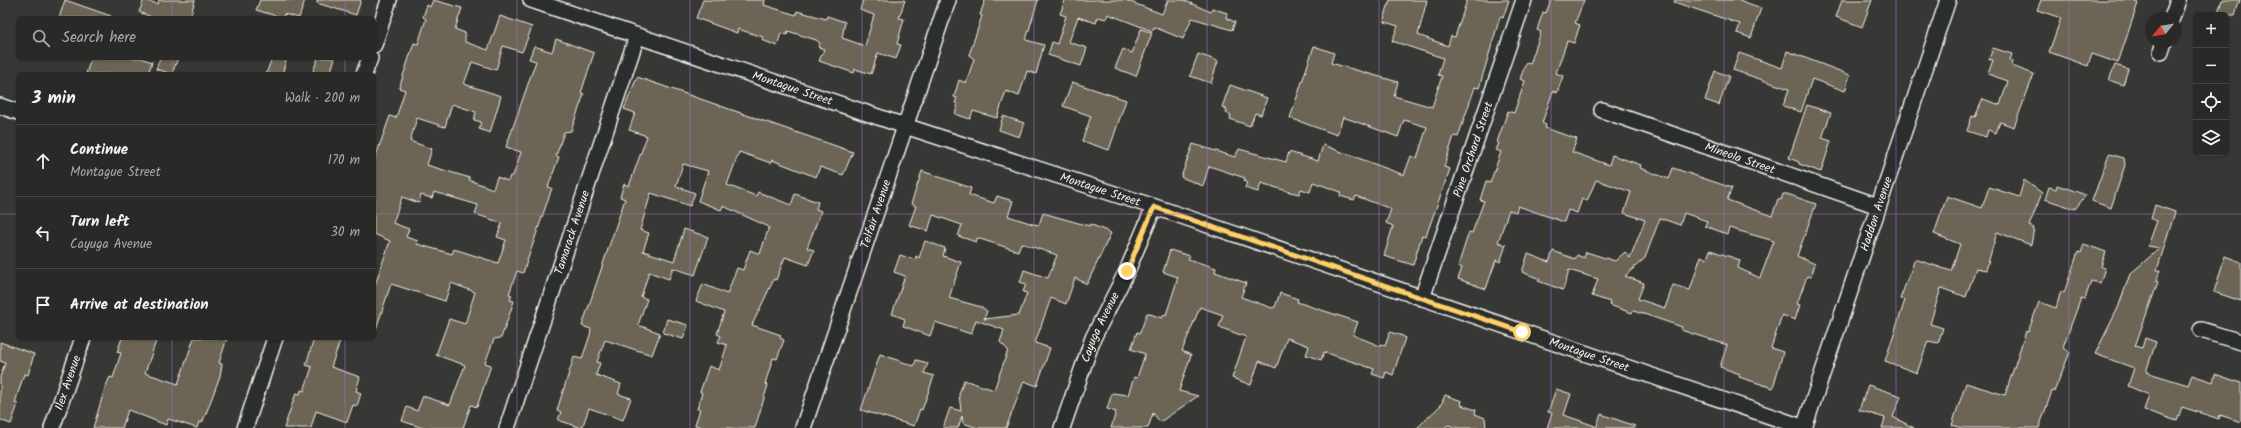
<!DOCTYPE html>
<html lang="en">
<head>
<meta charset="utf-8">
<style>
	:root { --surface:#292a28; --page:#313230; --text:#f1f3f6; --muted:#a5a7a8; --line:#454645 }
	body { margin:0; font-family:Kalam,sans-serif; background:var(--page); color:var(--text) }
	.controls { position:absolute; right:12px; top:12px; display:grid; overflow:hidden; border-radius:6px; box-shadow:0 1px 3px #0004 }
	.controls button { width:36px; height:36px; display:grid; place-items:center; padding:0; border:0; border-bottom:1px solid var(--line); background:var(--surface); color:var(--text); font:20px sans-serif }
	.compass { position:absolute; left:2145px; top:12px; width:36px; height:36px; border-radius:50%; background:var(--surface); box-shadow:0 1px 3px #0004; rotate:240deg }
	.stop { position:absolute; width:12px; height:12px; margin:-9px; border:3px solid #ffd166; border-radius:50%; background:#fff }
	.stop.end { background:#ffd166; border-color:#fff; box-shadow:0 1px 4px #0008 }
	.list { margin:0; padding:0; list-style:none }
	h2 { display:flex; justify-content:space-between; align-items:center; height:52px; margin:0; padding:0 16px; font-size:17px }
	h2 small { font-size:13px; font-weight:400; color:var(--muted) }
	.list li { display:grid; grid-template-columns:26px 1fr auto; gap:12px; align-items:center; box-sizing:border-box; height:72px; padding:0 16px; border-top:1px solid var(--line) }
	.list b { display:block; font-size:15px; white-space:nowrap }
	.list p { margin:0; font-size:13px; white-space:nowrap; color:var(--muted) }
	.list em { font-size:13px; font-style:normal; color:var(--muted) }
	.icon { flex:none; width:22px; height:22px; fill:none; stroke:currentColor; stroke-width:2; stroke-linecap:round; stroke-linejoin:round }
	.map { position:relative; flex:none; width:2241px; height:428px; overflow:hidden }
	.search { position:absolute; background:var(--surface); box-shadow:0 1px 3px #0004; left:16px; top:16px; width:360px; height:44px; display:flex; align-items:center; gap:10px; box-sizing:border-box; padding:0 14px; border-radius:6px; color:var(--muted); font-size:15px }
	.panel { position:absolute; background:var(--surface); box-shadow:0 1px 3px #0004; left:16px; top:72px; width:360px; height:268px; border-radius:6px }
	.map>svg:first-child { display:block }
	.building { fill:#6c6554; stroke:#f4f1e8; fill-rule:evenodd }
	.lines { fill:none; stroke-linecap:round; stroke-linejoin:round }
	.minor-casing { stroke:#f4f1e8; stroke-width:18 }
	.minor { stroke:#2a2d2e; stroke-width:15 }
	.route { stroke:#ffd166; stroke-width:5 }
	.grid { fill:none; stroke:#a571cd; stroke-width:1; stroke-opacity:0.55 }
	.labels { text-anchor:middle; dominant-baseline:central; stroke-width:3; stroke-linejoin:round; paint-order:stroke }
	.street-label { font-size:12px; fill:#f4f1e8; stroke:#2a2d2e }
</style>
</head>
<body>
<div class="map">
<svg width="2241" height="428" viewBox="0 0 2241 428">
	<rect width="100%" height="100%" fill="#373836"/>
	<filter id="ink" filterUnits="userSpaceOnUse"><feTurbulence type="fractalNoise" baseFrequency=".025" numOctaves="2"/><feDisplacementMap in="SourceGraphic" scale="8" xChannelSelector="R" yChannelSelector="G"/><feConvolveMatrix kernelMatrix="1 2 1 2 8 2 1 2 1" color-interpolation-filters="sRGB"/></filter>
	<g filter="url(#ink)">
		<path class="building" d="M65,0L111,16V18H59Z
			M144,0L158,4L159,0H195L190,18H154L139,12Z
			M260,0H305L299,18L284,14L283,18L256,10Z
			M317,0H361L356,15L317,3Z
			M433,0L462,8L455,29L465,33V42L488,50L500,16L532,27L522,52L503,46L496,70L472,62L464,84L501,96L490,133L479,129L481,122L474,120L476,112L452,104L445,127L417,118L410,141L432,149L427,165L470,178L469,180L493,189L497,177L508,181L510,176H513L521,152L506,147L536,61L529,59L534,46L552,52L556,39L594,53L581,93L584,94L571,131L564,132L556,156L559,157L548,187L552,188L523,273L517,271L509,294L512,295L510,300L514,301L505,327L501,338L494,339L485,363L491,365L477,407L471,405L463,428H423L402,421L407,407L417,411L423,396L450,405L465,365L436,355L449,319L465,324L475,292L451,283L445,301L391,284L376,329H374V288L390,241L374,234V161L390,116L396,118L405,90L399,88L414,43L418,44L426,19L423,17L427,5L430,7ZM434,192L478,205L475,214L502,223L497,237L506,240L498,263L454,249L452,254L417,244L418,241L406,237L409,229L393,223L402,197L419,203L421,195L432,198Z
			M703,0H765L764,5L796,15L797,11L826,19L827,16L845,22L842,38L865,46L874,15L860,10L863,0H905L899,18L904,19L897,44L901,45L896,59L878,53L871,74L855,69L854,73L819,61L824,49L818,47L820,43L816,40L788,31L787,35L781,33L777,46L762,40L763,37L738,29L737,33L696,18Z
			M985,0H1038L1026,40L1044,45L1036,74L1027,71L1019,96L1006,91L997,118L973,111L970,119L955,114L958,104L955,103L957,98L954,97L959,80L966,83L974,59L969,55L982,16L980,15Z
			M1065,0H1125L1162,14L1168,0H1183L1211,12L1212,8L1227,13L1226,18L1235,22L1232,30L1192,18L1183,39L1154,27L1152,31L1108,14L1106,19L1098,17L1096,23L1078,17L1069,42L1087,48L1081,66L1048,55L1052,42L1057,44L1066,16L1060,14Z
			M1390,0H1427L1418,35L1448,46L1451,36L1455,37L1467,0H1509L1503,18L1500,17L1479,88L1475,87L1458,137L1454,136L1444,167L1450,169L1426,236L1422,235L1413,265L1384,256L1393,226L1386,223L1391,209L1356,196L1354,200L1340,196L1341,192L1313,182L1310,192L1301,189L1299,194L1290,192L1261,183L1258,192L1245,188L1247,182L1244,181L1245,178L1209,166L1203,186L1181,177L1193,144L1235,157L1239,149L1286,162L1289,152L1318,161L1323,145L1404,175L1411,156L1417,158L1427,127L1404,120L1398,137L1343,117L1337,135L1290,118L1314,46L1334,53L1331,63L1398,82L1394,96L1432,107L1442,76L1438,75L1443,58L1392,41L1398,26L1385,22L1384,19Z
			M1551,0H1584L1575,23L1580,25L1574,43L1567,41L1556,73L1563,76L1557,93L1553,91L1542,123L1546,125L1545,128L1577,139L1572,152L1609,165L1612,155L1641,165L1640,168L1669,179L1673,168L1732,188L1727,200L1772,216L1778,199L1781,200L1783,194H1787L1816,204L1797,256L1815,264L1811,277L1807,276L1797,304L1800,305L1795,320L1782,315L1771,348L1783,352L1773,388L1739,377L1740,374L1720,367L1727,345L1681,330L1682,327L1647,315L1633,311L1632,313L1609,305L1610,302L1592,296L1598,279L1569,270L1563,290L1538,281L1540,279L1522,272L1528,254L1549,262L1553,251L1575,259L1577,255L1584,258L1586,252L1615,261L1625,252L1630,258L1645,220L1624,213L1631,192L1596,180L1587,201L1582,199L1577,213L1568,210L1564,222L1518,206L1516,212L1509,210L1498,242L1506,245L1500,262L1496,260L1486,289L1458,279L1462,268L1458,266L1469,232L1472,233L1484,201L1480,200L1486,181L1490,183L1501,152L1496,150L1499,143L1497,142L1508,111L1514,113L1525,81L1520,79L1526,63L1530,64L1541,32L1537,30L1543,12L1546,13ZM1684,213L1707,221L1705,226L1727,234L1729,228L1774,241L1760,278L1738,268L1740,260L1710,250L1707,259L1701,256L1690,290L1673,285L1665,308L1638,299L1644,283L1625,276L1645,258L1660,218L1680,225Z
			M1675,0H1739L1761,8L1751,38L1737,33L1740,24L1674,2Z
			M1842,0H1872L1862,27L1836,17Z
			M2041,0H2130L2138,3L2118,63L2092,54L2088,66L2049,52L2061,18L2037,10Z
			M2222,0H2240L2235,15H2217Z
			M1141,29L1152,33L1136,76L1115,68L1123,49L1132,53Z
			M1993,48L2012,54L2010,60L2013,61L2012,66L2034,74L2014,127L2000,122L1996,133L1988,130L1986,137L1967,131L1972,116L1975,117L1983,99L2000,105L2008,81L1988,74L1993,60L1989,59Z
			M1787,51L1850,75L1845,91L1812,79L1801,112L1783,106L1789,89L1733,70L1739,53L1782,68Z
			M1198,54L1218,61L1211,83L1190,76Z
			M91,58H141L152,62L148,74H86Z
			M160,58H178L172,74L156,69Z
			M272,58H287L282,74H266Z
			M318,58H335L330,74H312Z
			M2115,65L2128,69L2123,85L2109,80Z
			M1715,71L1729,76L1719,105L1705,100Z
			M637,77L853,152L843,175L820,167L816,177L772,160L771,163L739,152L727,185L756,196L758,192L791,205L795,194L818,202L816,209L821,211L807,248L814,250L808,265L785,257L776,280L774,279L752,325L781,335L780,338L784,340L777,359L773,358L765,384L768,385L755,428H705L695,425L700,409H697L702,393L700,392L709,366L719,370L727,345L718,342L721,336L717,334L724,312L696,301L703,284L727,294L737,268L743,270L750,250L760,254L769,227L723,206L721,210L698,201L708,171L683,164L676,186L695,193L690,206L651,193L640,230L649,233L643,251L674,261L684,229L708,237L695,275L673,268L669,279L649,272L641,297L647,299L638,325L660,333L652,355L605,340L597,362L600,363L596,375L621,384L618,394L631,398L623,420L589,408L582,428L558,420L561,412L557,410L574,357L582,359L590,335L591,329L582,326L625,199L620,197L624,184L629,186L647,136L629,130L635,113L624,109Z
			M1072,82L1126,100L1109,150L1082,141L1091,116L1063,106Z
			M1230,85L1267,98L1261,115L1255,113L1250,126L1230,119L1231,115L1226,113L1227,109L1222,107Z
			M1807,105L1831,113L1822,138L1831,141L1821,172L1799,164V162L1789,158Z
			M1003,116L1024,123L1019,137L999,130Z
			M2109,154L2124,158L2125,165L2111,208L2092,201Z
			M922,171L971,188L969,195L994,203L997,196L1013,201L1008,216L1033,224L1039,225L1043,213L1089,226L1090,224L1111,233L1087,284L1075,278L1066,304L1051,298L1035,343L1050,348L1037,386L1024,381L1006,428H978L963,423L962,416L958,428H943L950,408L961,411L959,394L964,380L994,390L1008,350L1000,342L1004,330L976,320L971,334L935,322L930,336L903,326L905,319L892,314L905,276L894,272L900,255L915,260L916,256L919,258L925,241L945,248L943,256L961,262L949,298L981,307L987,311L984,319L1019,315L1027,293L1023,292L1026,284L1020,282L1024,270L1048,278L1057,255L1021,243L1018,251L977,238L976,242L958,236L962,225L933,215L928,231L909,225L916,206L911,204Z
			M2024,180L2042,193L2029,226L2034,228L2031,245L1997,232L1986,270L1976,268L1966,297L1941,288L1930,324L1943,328L1938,343L1928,341L1917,373L1885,361L1905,300L1900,299L1915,259L1951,271L1960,244L1934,234L1947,196L1982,208L1989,187L2019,197Z
			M2057,185L2086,195L2075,209L2045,199L2049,187L2056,189Z
			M2155,205L2175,212L2157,270L2160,271L2156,281L2158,282L2135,346L2142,348L2145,338L2156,342L2146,372L2188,385L2192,375L2213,382L2215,374L2241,383V422L2220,415L2219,419L2182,407L2177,421L2144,410L2149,395L2128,386L2134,368L2095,354L2118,308L2130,274L2160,248L2148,246L2157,221L2151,219Z
			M2084,244L2106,252L2101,267L2105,268L2100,283L2091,281L2085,299L2081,298L2063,347L2070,352L2054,392L2052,391L2039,428H1962L1952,425L1966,383L2005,395L2026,331L2028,332L2039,302L2056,308L2061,291L2064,293L2078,252L2081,253Z
			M1170,250L1190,256L1188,259L1216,268L1215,272L1246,283L1241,297L1272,308L1275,307L1280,293L1298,299L1297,302L1358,322L1353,335L1380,346L1381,344L1385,346L1390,332L1403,336L1405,338L1393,375L1386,372L1384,378L1372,374L1374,369L1324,352L1321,360L1306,355L1309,346L1287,338L1276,368L1259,361L1251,385L1232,378L1246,337L1219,327L1223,315L1200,307L1182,351L1191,355L1179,391L1198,396L1160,422L1153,413L1148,428H1111L1116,412L1107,409L1112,393L1128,395L1134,377L1137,378L1145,354L1131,349L1137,332L1140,333L1147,313L1162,318L1164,314L1166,315L1175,287L1178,277L1163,272Z
			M2225,256L2241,262V301L2214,292Z
			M667,319L688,325L683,339L663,333Z
			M122,338H157L145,373L178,384L194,338H227L219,363L222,364L220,376L207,411L202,423L199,422L197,428L168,419L166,425L128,410L122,428H93L105,388L110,377L113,378L121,353L117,352Z
			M314,338H341L331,367L360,377L356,391L361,393L357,406L353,405L347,422L316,411L311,428H284L296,393L300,394L301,390L304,391L312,367L306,365Z
			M0,342L34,354L28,375L24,374L15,403L18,404L11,424L0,420V377L5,363L0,361Z
			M880,354L914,366L916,360L928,363L924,373L934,376L922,410L920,409L914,426L861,410Z
			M1868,385L1901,396L1893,417L1914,428H1882L1885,418L1859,410Z
			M1556,389L1571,394L1564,415L1595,426L1594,428H1547L1552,413L1548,412Z
			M1445,395L1462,401L1461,405L1476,410L1475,414L1485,418L1486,428H1458L1448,425L1444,428H1417L1441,405Z
			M1601,414L1635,426V428H1596Z"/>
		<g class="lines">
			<defs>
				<g id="minor">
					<path id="s1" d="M531,0L905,126L1167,211L1805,428"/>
					<path d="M2172,18L2178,0"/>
					<path d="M374,45L389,0"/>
					<path d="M2161,52L2164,42"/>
					<path d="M364,74L370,58"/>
					<path d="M0,106L18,112"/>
					<path id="s2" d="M1602,110L1878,206"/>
					<path id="s3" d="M1422,298L1524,0"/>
					<path d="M2201,330L2241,342"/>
					<path id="s4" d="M52,428L83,338"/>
					<path d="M245,428L275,338"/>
					<path id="s5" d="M507,428L637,36"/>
					<path id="s6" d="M803,428L948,0"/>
					<path id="s7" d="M1062,428L1093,338L1127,271L1154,207"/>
					<path id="s8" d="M1804,428L1948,0"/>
				</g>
			</defs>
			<use href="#minor" class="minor-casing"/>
			<use href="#minor" class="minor"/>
		</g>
	</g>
	<g class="lines" filter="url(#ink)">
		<path class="route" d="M1127,271L1154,207L1522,332"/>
	</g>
	<path class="grid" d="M172,0V18M345,0V18M517,0V428M690,0V428M862,0V428M1034,0V428M1207,0V428M1379,0V428M1551,0V428M1724,0V428M1896,0V428M2069,0V428M172,58V74M345,58V74M0,214H18M374,214H2241M172,338V428M345,338V428"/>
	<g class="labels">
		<g class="street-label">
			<text stroke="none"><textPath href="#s1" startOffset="276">Montague Street</textPath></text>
			<text stroke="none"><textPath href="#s3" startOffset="157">Pine Orchard Street</textPath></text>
			<text stroke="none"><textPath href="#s2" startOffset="146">Mineola Street</textPath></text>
			<text stroke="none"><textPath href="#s1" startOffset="600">Montague Street</textPath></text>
			<text stroke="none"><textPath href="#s6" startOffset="226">Telfair Avenue</textPath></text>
			<text stroke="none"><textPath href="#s8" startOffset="226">Haddon Avenue</textPath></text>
			<text stroke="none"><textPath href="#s5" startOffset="206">Tamarack Avenue</textPath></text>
			<text stroke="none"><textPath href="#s7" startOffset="108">Cayuga Avenue</textPath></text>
			<text stroke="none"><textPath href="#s1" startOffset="1116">Montague Street</textPath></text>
			<text stroke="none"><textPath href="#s4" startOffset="48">Ilex Avenue</textPath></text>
		</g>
	</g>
</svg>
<div class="controls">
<button>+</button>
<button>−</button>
<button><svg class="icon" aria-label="locate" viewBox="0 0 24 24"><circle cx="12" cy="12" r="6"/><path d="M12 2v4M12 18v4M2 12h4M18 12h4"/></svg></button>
<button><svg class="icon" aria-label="layers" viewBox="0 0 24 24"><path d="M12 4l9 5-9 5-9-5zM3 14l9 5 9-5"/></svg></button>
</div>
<svg class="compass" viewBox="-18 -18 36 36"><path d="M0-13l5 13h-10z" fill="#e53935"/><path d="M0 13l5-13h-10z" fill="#a5a7a8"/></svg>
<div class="stop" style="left:1522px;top:332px"></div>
<div class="stop end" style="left:1127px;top:271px"></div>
<div class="search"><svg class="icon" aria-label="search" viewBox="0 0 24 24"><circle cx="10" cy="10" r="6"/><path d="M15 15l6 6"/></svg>Search here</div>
<section class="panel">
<h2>3 min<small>Walk · 200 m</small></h2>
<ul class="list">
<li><svg class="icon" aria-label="ahead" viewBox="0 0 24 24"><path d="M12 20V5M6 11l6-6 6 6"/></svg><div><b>Continue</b><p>Montague Street</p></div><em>170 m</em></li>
<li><svg class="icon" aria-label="left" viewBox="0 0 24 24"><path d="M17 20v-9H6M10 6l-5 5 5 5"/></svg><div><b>Turn left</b><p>Cayuga Avenue</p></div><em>30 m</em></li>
<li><svg class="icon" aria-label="arrive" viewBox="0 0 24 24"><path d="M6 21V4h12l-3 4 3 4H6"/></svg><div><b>Arrive at destination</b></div></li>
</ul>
</section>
</div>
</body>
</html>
